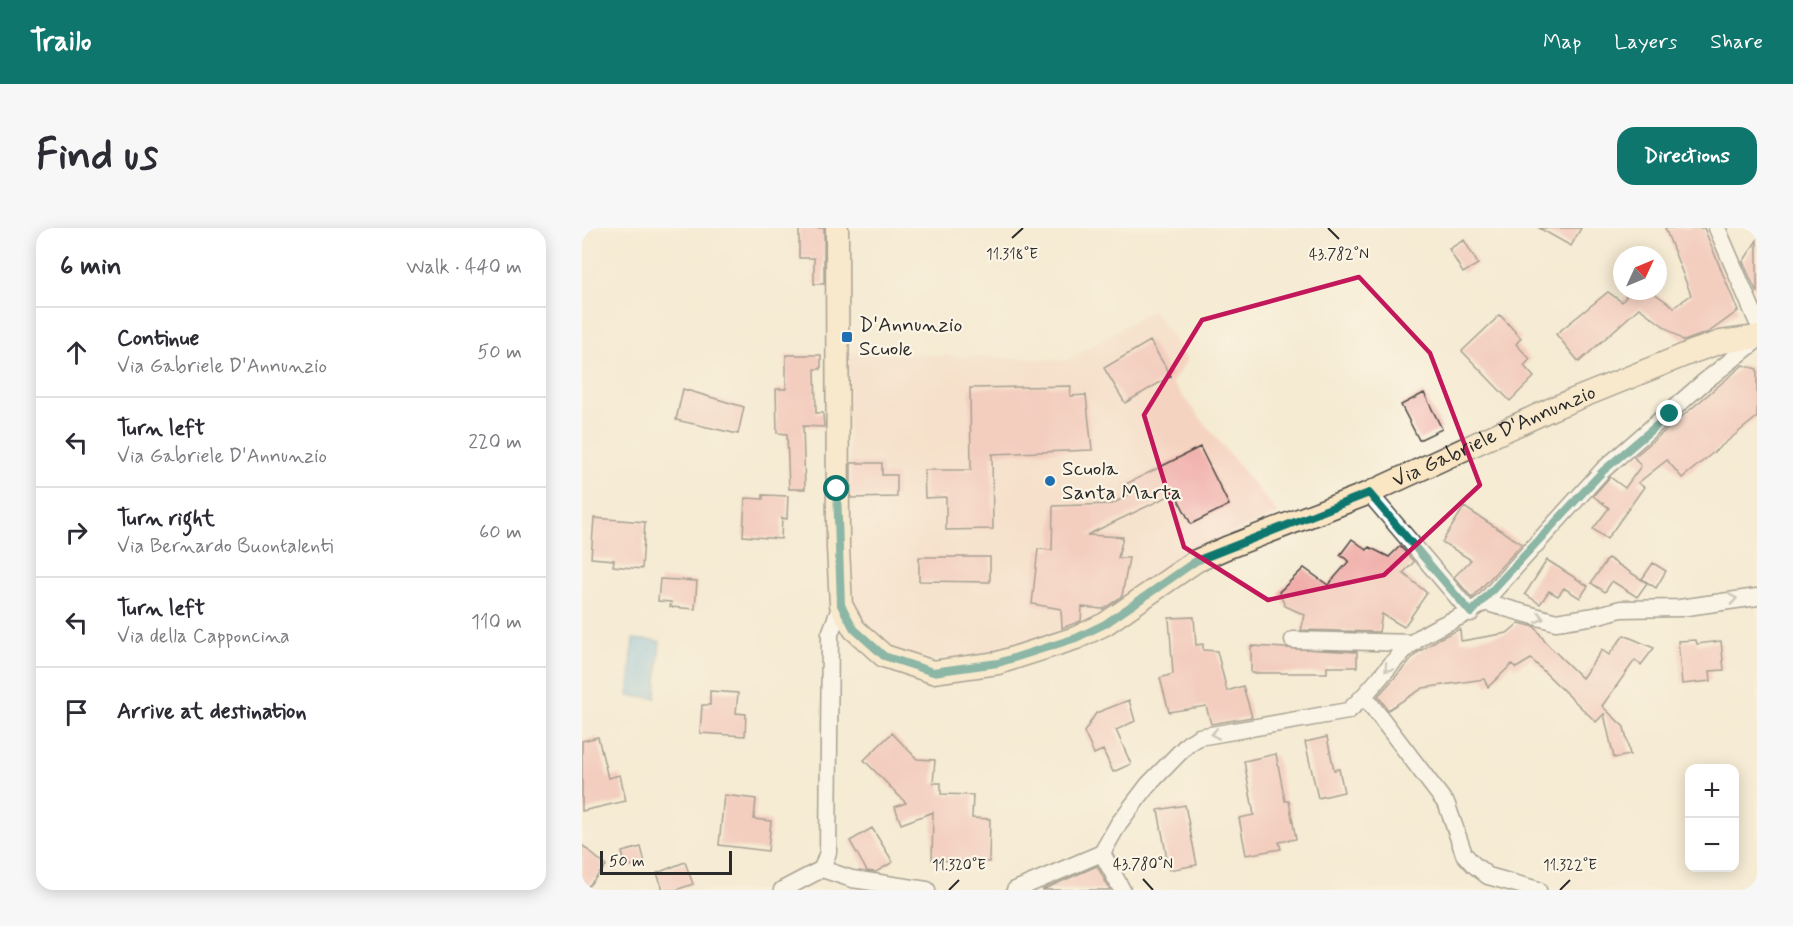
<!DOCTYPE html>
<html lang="en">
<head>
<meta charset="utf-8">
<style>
	:root { --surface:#fff; --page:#f7f7f7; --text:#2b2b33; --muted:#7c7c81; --line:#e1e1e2; --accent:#0f766e }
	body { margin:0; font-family:Mynerve,sans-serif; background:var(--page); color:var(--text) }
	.controls { position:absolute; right:18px; bottom:18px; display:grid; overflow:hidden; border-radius:12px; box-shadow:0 3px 15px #0003 }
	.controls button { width:54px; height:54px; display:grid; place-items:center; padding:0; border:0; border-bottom:2px solid var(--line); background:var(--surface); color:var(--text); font:30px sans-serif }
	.compass { position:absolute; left:1031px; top:18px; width:54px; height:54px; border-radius:50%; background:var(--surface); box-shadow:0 3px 15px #0003; rotate:46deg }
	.scale { position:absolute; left:18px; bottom:15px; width:132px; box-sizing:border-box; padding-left:6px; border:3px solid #2b2b2b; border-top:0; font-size:16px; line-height:21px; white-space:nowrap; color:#2b2b2b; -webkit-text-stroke:4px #fcf5e5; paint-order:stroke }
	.stop { position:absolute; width:18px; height:18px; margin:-14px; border:4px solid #0f766e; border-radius:50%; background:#fff }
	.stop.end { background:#0f766e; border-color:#fff; box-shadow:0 2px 6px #0008 }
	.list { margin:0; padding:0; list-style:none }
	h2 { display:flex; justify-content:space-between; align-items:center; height:78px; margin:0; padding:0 24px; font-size:26px }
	h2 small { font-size:20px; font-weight:400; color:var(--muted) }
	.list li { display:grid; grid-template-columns:39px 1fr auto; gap:18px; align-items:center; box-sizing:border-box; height:90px; padding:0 24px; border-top:2px solid var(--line) }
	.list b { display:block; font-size:22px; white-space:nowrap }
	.list p { margin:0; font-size:20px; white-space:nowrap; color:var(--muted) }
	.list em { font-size:20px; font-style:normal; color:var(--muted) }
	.icon { flex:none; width:33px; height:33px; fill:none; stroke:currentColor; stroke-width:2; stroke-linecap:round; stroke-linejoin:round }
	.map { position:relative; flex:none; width:1175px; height:662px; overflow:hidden; border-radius:18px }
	header { display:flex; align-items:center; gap:36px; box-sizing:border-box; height:84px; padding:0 30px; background:var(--accent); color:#fff }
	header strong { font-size:28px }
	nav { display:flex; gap:33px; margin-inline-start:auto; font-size:21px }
	.intro { display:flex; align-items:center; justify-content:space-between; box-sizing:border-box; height:144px; padding:0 36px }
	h1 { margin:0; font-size:42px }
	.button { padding:15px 27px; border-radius:18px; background:var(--accent); color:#fff; font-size:21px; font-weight:700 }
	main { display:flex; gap:36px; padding:0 36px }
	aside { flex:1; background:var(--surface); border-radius:18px; box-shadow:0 3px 15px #0003 }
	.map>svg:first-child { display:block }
	.built { fill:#f5d3c1 }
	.water { fill:#61afdb; stroke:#466d83; stroke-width:1.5 }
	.building { fill:#f0aaa7 }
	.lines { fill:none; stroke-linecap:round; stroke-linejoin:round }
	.street-casing { stroke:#494844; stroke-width:19 }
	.secondary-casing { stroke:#494844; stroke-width:25 }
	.street { stroke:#fff; stroke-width:16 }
	.secondary { stroke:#fbe6c4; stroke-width:22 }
	.oneway { stroke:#a0a0a0 }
	.route { stroke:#0f766e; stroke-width:8 }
	.marked { fill:none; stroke:#c2185b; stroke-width:4.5; stroke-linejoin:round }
	.ticks { fill:none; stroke:#2b2b2b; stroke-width:2 }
	.poi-dot { fill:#1f6fb2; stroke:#fcf5e5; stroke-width:2 }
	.labels { text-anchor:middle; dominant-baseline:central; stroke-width:4.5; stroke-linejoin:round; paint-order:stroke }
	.poi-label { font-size:21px; fill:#2b2b2b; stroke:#fcf5e5; text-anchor:start }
	.street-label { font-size:21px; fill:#2b2b2b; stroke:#fcf5e5 }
	.ticks-label { font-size:15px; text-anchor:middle; fill:#2b2b2b; stroke:#fcf5e5; stroke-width:4.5; stroke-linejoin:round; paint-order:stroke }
</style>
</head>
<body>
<header>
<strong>Trailo</strong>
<nav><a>Map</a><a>Layers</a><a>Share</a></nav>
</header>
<div class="intro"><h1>Find us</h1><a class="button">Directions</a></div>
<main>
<aside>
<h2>6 min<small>Walk · 440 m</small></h2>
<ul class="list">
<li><svg class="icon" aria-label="ahead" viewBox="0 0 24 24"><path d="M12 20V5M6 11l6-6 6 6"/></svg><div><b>Continue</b><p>Via Gabriele D'Annunzio</p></div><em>50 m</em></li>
<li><svg class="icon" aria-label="left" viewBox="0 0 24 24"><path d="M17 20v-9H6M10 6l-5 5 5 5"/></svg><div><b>Turn left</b><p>Via Gabriele D'Annunzio</p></div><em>220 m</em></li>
<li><svg class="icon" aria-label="right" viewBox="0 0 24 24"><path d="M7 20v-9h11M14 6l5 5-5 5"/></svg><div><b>Turn right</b><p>Via Bernardo Buontalenti</p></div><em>60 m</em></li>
<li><svg class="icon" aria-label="left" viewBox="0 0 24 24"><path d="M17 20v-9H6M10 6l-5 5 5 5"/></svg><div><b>Turn left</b><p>Via della Capponcina</p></div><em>110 m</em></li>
<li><svg class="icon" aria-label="arrive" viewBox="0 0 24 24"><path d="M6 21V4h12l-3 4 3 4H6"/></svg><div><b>Arrive at destination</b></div></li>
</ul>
</aside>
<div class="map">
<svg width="1175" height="662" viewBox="0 0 1175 662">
	<rect width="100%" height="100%" fill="#fcf5e5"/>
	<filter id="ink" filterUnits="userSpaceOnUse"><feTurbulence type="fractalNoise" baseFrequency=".0167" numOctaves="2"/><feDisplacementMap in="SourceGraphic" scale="12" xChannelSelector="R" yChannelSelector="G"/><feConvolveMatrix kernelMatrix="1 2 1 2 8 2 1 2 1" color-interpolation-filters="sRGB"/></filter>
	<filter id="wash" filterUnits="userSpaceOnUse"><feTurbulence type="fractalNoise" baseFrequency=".008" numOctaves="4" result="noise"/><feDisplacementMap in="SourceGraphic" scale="24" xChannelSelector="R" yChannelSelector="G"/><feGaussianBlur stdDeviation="1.35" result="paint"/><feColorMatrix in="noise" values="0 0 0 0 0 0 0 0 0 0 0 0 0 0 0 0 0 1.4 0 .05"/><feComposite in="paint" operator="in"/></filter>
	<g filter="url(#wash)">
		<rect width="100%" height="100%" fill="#f5ebd3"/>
		<path class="built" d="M571,81L605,132L590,155L696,286L615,319L498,399L407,426L351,432L314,424L288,401L273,377L267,270L266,124L485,132Z"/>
		<path class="water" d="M51,411L78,413L74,470L46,468Z"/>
		<g id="blocks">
			<path class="building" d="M217,0H242V56H232V30H217Z
				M957,0H999L989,18Z
				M1083,0H1122L1156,83L1127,104L1102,113L1057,80L997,134L974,106L1026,64L1040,74L1048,63H1069L1092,79L1109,67Z
				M882,12L896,36L881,45L867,21Z
				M1175,12V65L1161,34Z
				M918,87L939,110L934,116L948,131L942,138L952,149L928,173L880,123Z
				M568,113L589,148L543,175L522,140Z
				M204,127H239V141H233L234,185H241L242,199L221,198L223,261H207L205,206L195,205L194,161H204Z
				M1161,137L1175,141V189L1100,250L1085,232L1056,255L1062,259L1025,311L1011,301L1027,280L1011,268L1028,249L1043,260L1059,238L1052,229Z
				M489,158L488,168L504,167L510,222L410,226L411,301L364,302V269L343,270L342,242H389L388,160Z
				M101,161L162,179L156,206L94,192Z
				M842,165L860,201L837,212L819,177Z
				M618,219L647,277L609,296L593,265L505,307L541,309L536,330H547L540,368L521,381L500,379L499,393L480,400L479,381L450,376L456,321L470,322L471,278L530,276L547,267L542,257Z
				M269,235H300V247H315V269L269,270Z
				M181,267L206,268L205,291L200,290L199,311L161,308L163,270L181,271Z
				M882,279L940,316L890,370L872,349L889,332L860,314Z
				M12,290L63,294L60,341L31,338L32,332L9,330Z
				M770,311L785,322L787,319L807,329L818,318L832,334L821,345L845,365L822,399L800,386L797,404L719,402L723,387L703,378L697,364L722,340L746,357L767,333L758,327Z
				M337,329H408V354L337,353Z
				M1026,330L1065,355L1055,369L1030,353L1023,364L1009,355Z
				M965,332L1006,358L998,370L982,360L976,368L967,363L958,376L943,366Z
				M1071,335L1084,343L1074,360L1060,351Z
				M78,351L115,353L113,381L88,379L89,374L76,373Z
				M612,389L614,417L621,416V422L635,423L645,463L661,458L670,489L629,496L624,478L587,484L578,450L591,446L587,390Z
				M937,395L953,399L964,415L1000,450L1020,422L1027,427L1042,407L1072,420L1059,437L1053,432L1020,478L1042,499L1048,527L1032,530L1022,486L1014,494L949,431L934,440L930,436L906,459L902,451L841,460L806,482L796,468L834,426L858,410L878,401L879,413L925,405Z
				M1114,412L1115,416L1139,413L1142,442L1128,443L1129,453L1100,456L1096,413Z
				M669,418L775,424V439H745V445H669Z
				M128,463L156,465L154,485L164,486L163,508L118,505L120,477H128Z
				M547,472L553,493L534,502L549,536L531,544L521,522L512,526L502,504L514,485Z
				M310,505L335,531L353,532L351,555H359V566L391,567L390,590L408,591L407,634L350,632L351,584L319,596L313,579L324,575L282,532Z
				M16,509L26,550L38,547L44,573L0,583V513Z
				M745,509L752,542L757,541L762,564L736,570L723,514Z
				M694,526L703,573H707L714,611L697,614L699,621L664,627L657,590L672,587L662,533Z
				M142,567L174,571L172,591L189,593L186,623L137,617Z
				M603,577L615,637L587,642L576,582Z
				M290,600L311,634L294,644L285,643L268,613Z
				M0,617L24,638L3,662H0Z
				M59,619L63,635L44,639L40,624Z
				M103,634L111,656L94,662H81L75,645Z
				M515,638L528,662H460Z"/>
		</g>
	</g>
	<g filter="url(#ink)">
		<use href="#blocks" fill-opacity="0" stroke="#494844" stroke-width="1.5"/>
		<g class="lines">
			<defs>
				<path id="street" d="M1135,0L1175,93
					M787,265L889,385
					M902,374L974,394L1013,388L1039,381L1098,380L1175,369
					M711,412L832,415
					M783,469L865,577L882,626L891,636L906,648L956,662
					M520,625L540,662
					M240,641L246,624L248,406L259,377
					M240,641L270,651L345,662
					M200,662L240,641
					M433,662L520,625L537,595L566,557L606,516L617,509L766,483C792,462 809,430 837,410C858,395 883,390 902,374L1021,242L1122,154L1175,112"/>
				<g id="secondary">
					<path id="s1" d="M255,0L256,320L259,377L272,401L302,428L351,444L416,435L494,410L523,396L614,333L644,320L787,265L974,179L1110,124L1139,114L1175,109"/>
				</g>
			</defs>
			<use href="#street" class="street-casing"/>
			<use href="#secondary" class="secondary-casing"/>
			<use href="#street" class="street"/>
			<use href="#secondary" class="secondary"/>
		</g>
		<defs><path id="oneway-chevron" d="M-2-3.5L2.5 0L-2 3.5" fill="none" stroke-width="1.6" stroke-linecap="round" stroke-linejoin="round" transform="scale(1.5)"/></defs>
		<g class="oneway">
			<use href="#oneway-chevron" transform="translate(1151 371) rotate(-9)"/>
			<use href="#oneway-chevron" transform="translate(958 390) rotate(14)"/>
			<use href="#oneway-chevron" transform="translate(806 440) rotate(133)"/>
			<use href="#oneway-chevron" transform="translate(633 506) rotate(169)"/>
		</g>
	</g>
	<g class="lines" filter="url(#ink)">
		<path class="route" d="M255,261L259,377L272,401L302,428L351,444L416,435L494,410L523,396L614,333L787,265L889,385L1021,243L1088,186"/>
	</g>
	<path d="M0 0H1175V662H0ZM777,49L848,125L898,257L802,347L686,372L602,319L562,187L620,92Z" fill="#f5ebd3" fill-opacity=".55" fill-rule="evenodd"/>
	<path class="marked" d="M777,49L848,125L898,257L802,347L686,372L602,319L562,187L620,92Z"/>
	<path class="ticks" d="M746,0L757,11M430,10L441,0M561,651L571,662M367,662L377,652M978,662L988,652"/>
	<g class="poi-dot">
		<rect x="259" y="103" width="12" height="12" rx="3"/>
		<circle cx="468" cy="253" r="6"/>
	</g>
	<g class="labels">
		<g class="poi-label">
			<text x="277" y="97">D'Annunzio<tspan x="277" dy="24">Scuole</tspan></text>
			<text x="480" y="241">Scuola<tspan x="480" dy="24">Santa Marta</tspan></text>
		</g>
		<g class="street-label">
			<text stroke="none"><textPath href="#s1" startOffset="1110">Via Gabriele D'Annunzio</textPath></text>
		</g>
	</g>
	<g class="ticks-label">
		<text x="430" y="31">11.318°E</text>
		<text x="757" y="31">43.782°N</text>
		<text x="561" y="641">43.780°N</text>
		<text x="377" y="642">11.320°E</text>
		<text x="988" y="642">11.322°E</text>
	</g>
</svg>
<div class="controls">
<button>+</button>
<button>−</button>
</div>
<svg class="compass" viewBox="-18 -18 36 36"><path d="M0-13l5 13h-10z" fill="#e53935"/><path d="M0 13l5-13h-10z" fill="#7c7c81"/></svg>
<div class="scale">50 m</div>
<div class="stop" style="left:255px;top:261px"></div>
<div class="stop end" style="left:1088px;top:186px"></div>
</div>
</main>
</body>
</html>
